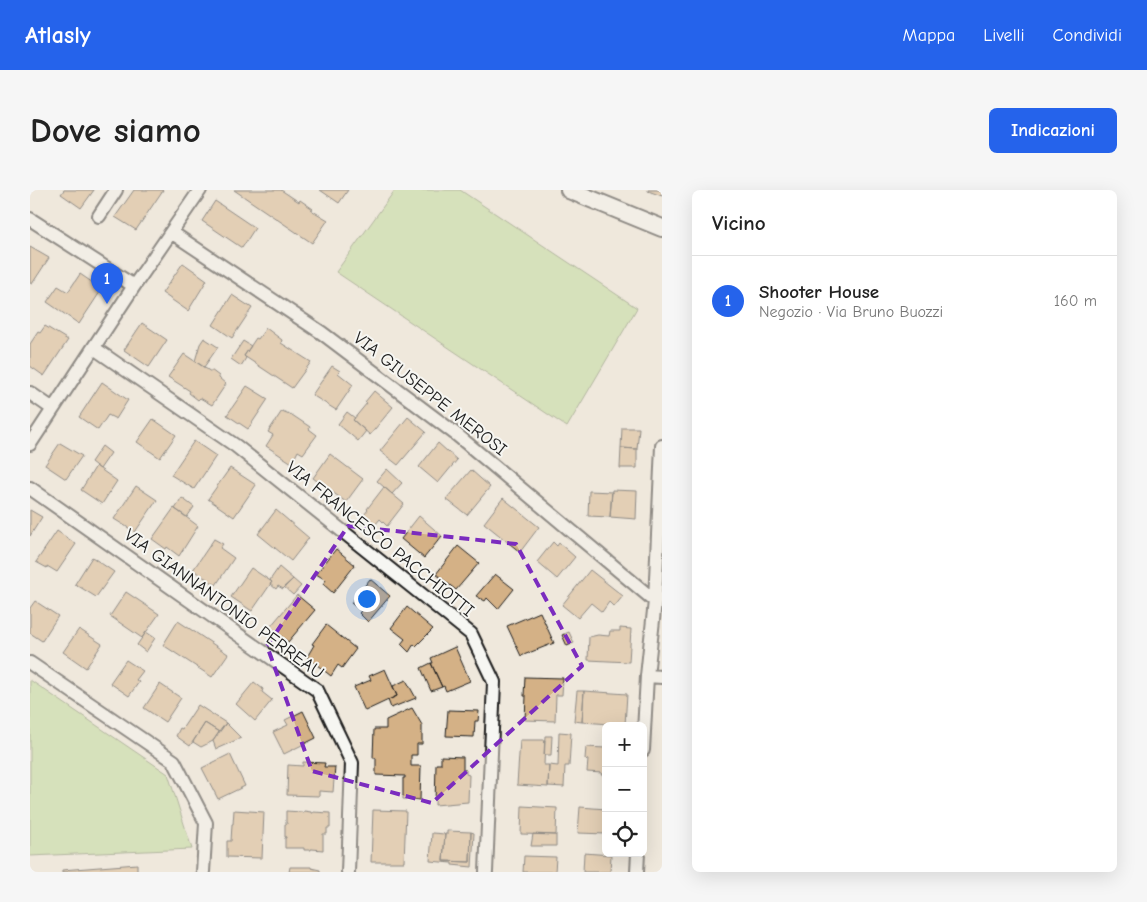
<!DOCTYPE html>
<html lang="it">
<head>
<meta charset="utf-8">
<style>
	:root { --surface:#fff; --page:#f6f6f6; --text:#222; --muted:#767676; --line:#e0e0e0; --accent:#2563eb }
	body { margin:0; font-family:"Comic Neue",sans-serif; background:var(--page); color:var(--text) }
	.controls { position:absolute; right:15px; bottom:15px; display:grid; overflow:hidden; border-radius:8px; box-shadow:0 5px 20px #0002 }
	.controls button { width:45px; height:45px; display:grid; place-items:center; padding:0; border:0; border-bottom:1px solid var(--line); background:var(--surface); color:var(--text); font:25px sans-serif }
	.you { position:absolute; left:336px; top:408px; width:18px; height:18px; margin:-12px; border:4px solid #fff; border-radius:50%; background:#1a73e8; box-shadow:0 0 0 8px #1a73e833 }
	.badge { display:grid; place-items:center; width:32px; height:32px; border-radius:50%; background:var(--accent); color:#fff; font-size:16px; font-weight:700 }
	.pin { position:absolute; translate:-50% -41px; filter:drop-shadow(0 1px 2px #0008) }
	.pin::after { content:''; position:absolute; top:26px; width:18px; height:15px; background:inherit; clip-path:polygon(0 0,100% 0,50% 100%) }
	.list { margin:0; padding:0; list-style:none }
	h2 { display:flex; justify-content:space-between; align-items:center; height:65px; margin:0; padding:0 20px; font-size:21px }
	h2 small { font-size:16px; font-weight:400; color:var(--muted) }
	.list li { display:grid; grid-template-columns:32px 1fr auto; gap:15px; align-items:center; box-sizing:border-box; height:90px; padding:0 20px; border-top:1px solid var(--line) }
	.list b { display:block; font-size:19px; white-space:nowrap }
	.list p { margin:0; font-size:16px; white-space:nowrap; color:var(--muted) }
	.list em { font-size:16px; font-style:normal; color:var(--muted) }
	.icon { flex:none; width:28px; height:28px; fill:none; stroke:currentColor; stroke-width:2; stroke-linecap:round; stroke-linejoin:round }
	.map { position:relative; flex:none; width:632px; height:682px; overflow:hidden; border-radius:8px }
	header { display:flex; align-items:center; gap:30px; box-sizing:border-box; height:70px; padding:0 25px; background:var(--accent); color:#fff }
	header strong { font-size:24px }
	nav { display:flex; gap:28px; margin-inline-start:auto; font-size:18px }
	.intro { display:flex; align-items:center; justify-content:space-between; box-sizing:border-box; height:120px; padding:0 30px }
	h1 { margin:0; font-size:35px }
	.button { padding:12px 22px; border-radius:8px; background:var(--accent); color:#fff; font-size:18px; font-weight:700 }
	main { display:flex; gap:30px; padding:0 30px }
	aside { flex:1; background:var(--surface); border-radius:8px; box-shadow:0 5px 20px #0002 }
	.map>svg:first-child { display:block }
	.green { fill:#b9d992; stroke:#6a7a57 }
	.building { fill:#d4b186; stroke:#1c1c1c }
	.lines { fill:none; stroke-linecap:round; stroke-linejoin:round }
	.minor-casing { stroke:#1c1c1c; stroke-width:16 }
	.tertiary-casing { stroke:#1c1c1c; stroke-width:20 }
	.minor { stroke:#f6f6f2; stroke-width:12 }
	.tertiary { stroke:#f6f6f2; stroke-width:16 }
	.marked { fill:none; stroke:#7b2cbf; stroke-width:4; stroke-dasharray:10 6; stroke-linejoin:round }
	.labels { text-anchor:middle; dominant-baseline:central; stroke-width:4; stroke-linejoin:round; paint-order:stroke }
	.street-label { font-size:18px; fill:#1c1c1c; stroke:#f6f6f2 }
</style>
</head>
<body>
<header>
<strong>Atlasly</strong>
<nav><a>Mappa</a><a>Livelli</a><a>Condividi</a></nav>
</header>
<div class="intro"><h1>Dove siamo</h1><a class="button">Indicazioni</a></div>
<main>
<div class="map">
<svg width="632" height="682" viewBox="0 0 632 682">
	<rect width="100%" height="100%" fill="#efe8dc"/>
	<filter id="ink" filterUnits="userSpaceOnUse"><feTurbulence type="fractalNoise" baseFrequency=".02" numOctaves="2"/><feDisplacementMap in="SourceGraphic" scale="10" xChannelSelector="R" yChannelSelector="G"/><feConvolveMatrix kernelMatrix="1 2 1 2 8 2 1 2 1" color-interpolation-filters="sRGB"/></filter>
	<g filter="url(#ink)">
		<path class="green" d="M365,0H430L607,118L537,237L306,82Z
			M0,490L138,584L162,659L0,666Z"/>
		<path class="building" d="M34,0H64L51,18L31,4Z
			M104,0H133L106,40L85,27Z
			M204,0H251L269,12L270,10L283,19L281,20L298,30L282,53Z
			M290,0H318L309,13Z
			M618,0H632V6L618,1Z
			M185,11L225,38L212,58L172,31Z
			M0,57L19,68L2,94L0,93Z
			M153,73L177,90L158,121L132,103Z
			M50,84L72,99L49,134L17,112L28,96L38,102Z
			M202,105L222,118L202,148L183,135Z
			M112,133L137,150L119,177L94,160Z
			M15,136L38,150L14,186L0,176V154L8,142L10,143Z
			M236,138L252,150L251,153L281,172L262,198L214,166L226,148L228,149Z
			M174,148L188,157L174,177L165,171L170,154Z
			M213,151L221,156L214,166L216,168L211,176L201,169Z
			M154,164L181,182V180L189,186V188L196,194L182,215L170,208L168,210L159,203L160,201L138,187Z
			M302,176L310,181L308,183L323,195L306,220L282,205Z
			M72,192L98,210L86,229L78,225L68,240L49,227Z
			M217,196L238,209L218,239L197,225Z
			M344,201L363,217L340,245L323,230L337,213L335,212Z
			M252,221L262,225L280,237L279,239L287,245L273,264L268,261L262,273L236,256L243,245L238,242Z
			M317,222L325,228L323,230L336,241L328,251L308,234Z
			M378,227L396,242L368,275L350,261Z
			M123,229L146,245L130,268L107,252Z
			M592,238H609L607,259L591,258Z
			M164,251L186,266L164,299L141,285Z
			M30,253L52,266L36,289L15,275Z
			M408,253L427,270L408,293L389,277Z
			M72,256L81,263L70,279L61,272Z
			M591,258L607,259V278H590Z
			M300,264L333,289L316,312L283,288Z
			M66,276L87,291L72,314L51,300Z
			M200,278L226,295L204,327L178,309Z
			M357,279L372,293L362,304L347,291Z
			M441,280L460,297L437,325L416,309Z
			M106,296L127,310L105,342L84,329Z
			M354,297L374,314L357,336L350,329L345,335L333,326L338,320L337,319Z
			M582,300L607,301L606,329L580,327Z
			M559,301L582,302L580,327L558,326Z
			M152,308L164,317L157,327L145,319Z
			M473,308L509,337L490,362L454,333Z
			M144,318L168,336L149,366L137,357L136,359L122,349Z
			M0,320L12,327L0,346Z
			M246,320L279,348L261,371L228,344Z
			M389,326L412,346L394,368L371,349Z
			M27,341L46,354L27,382L17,376V378L6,372Z
			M184,349L193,354L190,358L204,368L186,395L163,380Z
			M523,352L527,356L529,353L545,367L527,389L507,372Z
			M428,356L449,373L426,400L406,384Z
			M306,359L325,375L303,403L293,394L296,390L286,384Z
			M62,367L84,382L66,407L45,394Z
			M249,377L263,389L253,399L248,396L246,399L240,394L242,392L240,390Z
			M221,378L242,392L222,421L201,407Z
			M560,380L593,406L584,417L579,412L572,422L561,413L548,428L532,415Z
			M465,384L484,399L468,419L457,408L455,411L446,406Z
			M263,389L271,396L263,405L254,397Z
			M340,389L360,406L338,432L329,423L331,421L321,413Z
			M96,402L129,424L112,448L80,426Z
			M267,405L285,420L258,452L240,437Z
			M5,411L28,426L12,451L0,443V418Z
			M377,417L403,439L386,456L384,454L379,462L371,454L375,449L361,438Z
			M510,422L524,453L491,466L477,436Z
			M148,431L198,464L182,487L133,455Z
			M296,435L326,459L312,478L308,475L301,486L277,467L284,455L282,454Z
			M590,438L601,439L599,472L558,470L559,447L568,445L579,446L580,441H590Z
			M49,439L72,454L56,478L33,462Z
			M116,442L125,448L116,462L107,455Z
			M539,442L544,453L537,456L532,445Z
			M425,457L440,491L416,501L414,496L412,497L401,473H403L401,468Z
			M96,470L113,481L106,490L109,492L99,506L80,493Z
			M401,473L412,497L401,501L391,478Z
			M355,479L367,506L335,521L324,497L341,490L339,486Z
			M495,487L533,488L532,505H526L525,531L495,530L496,506H494Z
			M376,490L386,508L361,518L358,510L367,506L363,496Z
			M224,492L233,499L232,502L242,510L225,531L206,514Z
			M130,494L151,508L135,532L114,518Z
			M547,501H554L552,532L544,531Z
			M554,501L597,504L595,535L552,532Z
			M168,515L196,533L189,542L175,533L160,556L146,546L150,538L152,539Z
			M382,518L392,535V554H387V565H381V576H391L390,610L373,609V588H375V586L346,585V568H343L344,539H356V530Z
			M418,520L449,521L448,531H445L444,547L416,546Z
			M273,521L286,548L254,564L243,542L258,535L255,530Z
			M175,533L189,542L183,551L171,557L163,552Z
			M196,533L211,548L186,559L183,551Z
			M529,542L541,543L539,576H535L534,597L518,596L519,575L528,576Z
			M515,546H522L521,565H514Z
			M490,550H515L514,575H519L518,597L487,595Z
			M576,556V585H571L572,583L557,582L558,570L555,569L556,557L575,558Z
			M200,564L215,596L188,609L172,578Z
			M411,566L433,567V580H436V584L439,585L438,612L405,615L406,574H411Z
			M273,572L295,573L294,577H305L303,602L289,601V606L257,605L258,575L273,576Z
			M492,616L527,618L526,645L491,644Z
			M550,617L576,619V644L548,643Z
			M204,620L234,622L232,668L197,667V651H201L202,634H203Z
			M343,620L376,621L374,672H341Z
			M256,621L272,622V623H273L274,621L281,622V623H283V622L300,623V638H297V644H293V660L282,659H281V660H274V658H255V648H256V647H255V634H257V633H256Z
			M417,641L441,642L440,672L413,671L415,644H417Z
			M441,642L444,643L442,677L422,675V673L400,671L402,643L415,644L413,671L440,672Z
			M503,644L526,645V656H501Z
			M554,663L581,665L580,682H553Z
			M494,666L526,667L525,682H493Z
			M107,674V682H32V680Z
			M260,677H281V678L290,680V682H259Z"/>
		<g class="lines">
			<defs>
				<path id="minor" d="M69,26L86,0
					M0,29L104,96
					M141,42L292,143L427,245L625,411
					M64,158L206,256L441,444L464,492L456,682
					M0,203L23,219
					M0,254L104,96L170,0
					M0,298L287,500L322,573L318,682
					M0,473L144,571L176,633L173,682
					M617,486L632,487
					M613,560L617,486L625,411L632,256
					M607,682L608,663"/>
				<path id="tertiary" d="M539,0L632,38"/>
			</defs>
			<use href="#minor" class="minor-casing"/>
			<use href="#tertiary" class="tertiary-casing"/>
			<use href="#minor" class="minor"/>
			<use href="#tertiary" class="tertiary"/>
		</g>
	</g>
	<path d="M0 0H632V682H0ZM318,336L486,354L552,476L402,613L282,581L237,456Z" fill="#efe8dc" fill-opacity=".55" fill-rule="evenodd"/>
	<path class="marked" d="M318,336L486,354L552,476L402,613L282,581L237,456Z"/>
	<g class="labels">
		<g class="street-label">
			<text transform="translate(400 204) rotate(38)">VIA GIUSEPPE MEROSI</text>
			<text transform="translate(350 349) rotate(39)">VIA FRANCESCO PACCHIOTTI</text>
			<text transform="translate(194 414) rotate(36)">VIA GIANNANTONIO PERREAU</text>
		</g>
	</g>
</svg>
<div class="controls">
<button>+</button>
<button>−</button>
<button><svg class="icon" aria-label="locate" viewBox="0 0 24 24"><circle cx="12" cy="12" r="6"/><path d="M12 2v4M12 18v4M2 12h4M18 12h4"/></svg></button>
</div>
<div class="you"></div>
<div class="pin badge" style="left:77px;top:114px">1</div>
</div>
<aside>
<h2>Vicino<small></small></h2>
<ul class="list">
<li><span class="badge">1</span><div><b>Shooter House</b><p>Negozio · Via Bruno Buozzi</p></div><em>160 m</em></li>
</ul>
</aside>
</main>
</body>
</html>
